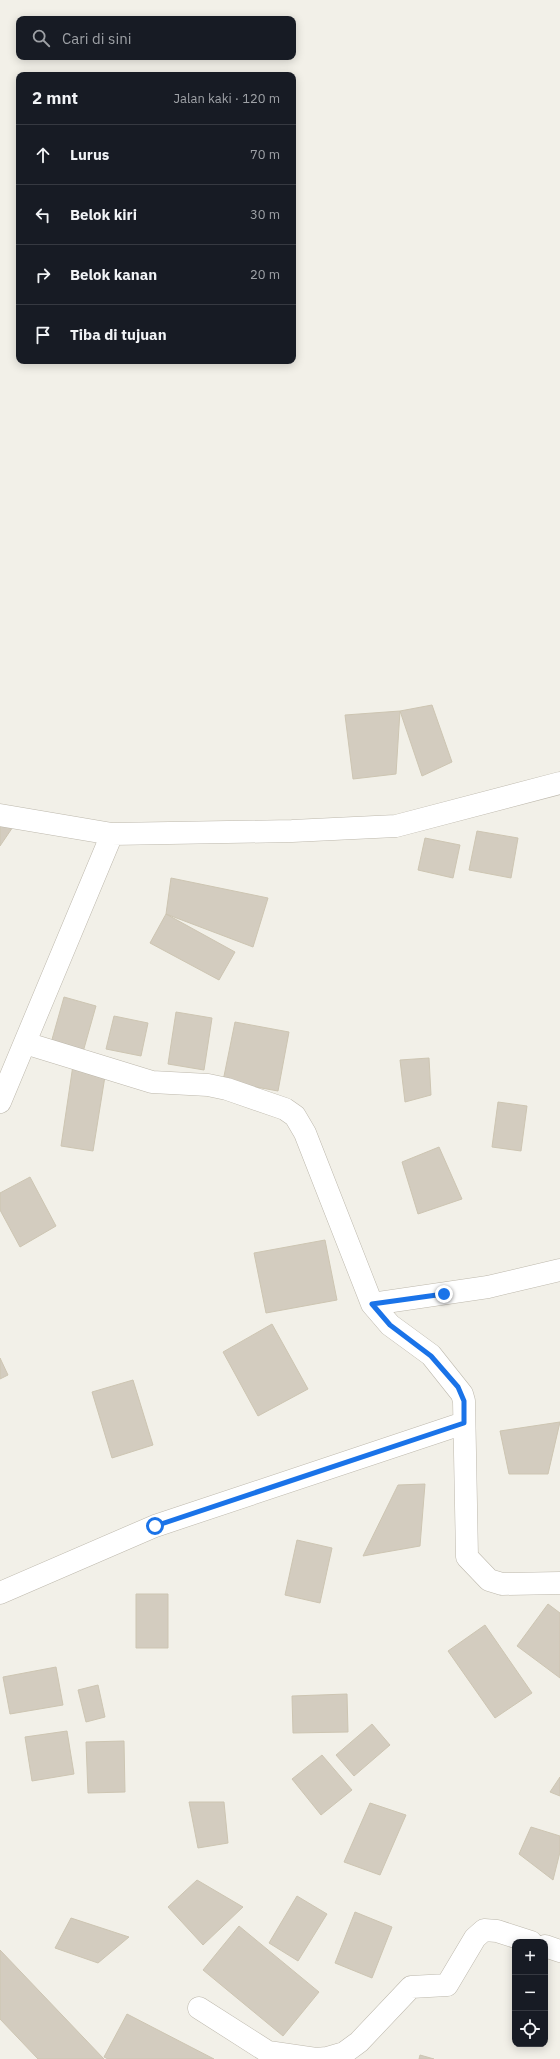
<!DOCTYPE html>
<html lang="id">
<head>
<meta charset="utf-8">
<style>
	:root { --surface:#171b24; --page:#242831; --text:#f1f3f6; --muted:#9ea1a6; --line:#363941 }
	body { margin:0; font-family:"IBM Plex Sans",sans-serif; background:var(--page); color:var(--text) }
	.controls { position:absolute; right:12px; bottom:12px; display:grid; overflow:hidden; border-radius:8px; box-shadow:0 2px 10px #0003 }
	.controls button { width:36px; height:36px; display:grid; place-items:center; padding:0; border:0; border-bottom:1px solid var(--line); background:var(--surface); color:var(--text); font:20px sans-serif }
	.stop { position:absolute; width:12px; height:12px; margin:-9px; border:3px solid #1a73e8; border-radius:50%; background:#fff }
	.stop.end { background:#1a73e8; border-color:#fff; box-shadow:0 1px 4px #0008 }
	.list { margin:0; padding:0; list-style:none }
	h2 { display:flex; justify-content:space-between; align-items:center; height:52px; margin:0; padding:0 16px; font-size:17px }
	h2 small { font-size:13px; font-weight:400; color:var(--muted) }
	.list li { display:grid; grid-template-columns:26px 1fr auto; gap:12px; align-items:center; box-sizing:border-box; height:60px; padding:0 16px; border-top:1px solid var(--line) }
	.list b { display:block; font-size:15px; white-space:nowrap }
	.list em { font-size:13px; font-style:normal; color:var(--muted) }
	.icon { flex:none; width:22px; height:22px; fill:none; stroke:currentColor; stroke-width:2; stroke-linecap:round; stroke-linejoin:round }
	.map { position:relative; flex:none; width:560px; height:2059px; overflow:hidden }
	.search { position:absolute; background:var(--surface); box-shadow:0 2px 10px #0003; left:16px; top:16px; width:280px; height:44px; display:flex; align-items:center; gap:10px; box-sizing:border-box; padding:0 14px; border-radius:8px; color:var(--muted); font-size:15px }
	.panel { position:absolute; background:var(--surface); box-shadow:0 2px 10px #0003; left:16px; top:72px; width:280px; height:292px; border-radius:8px }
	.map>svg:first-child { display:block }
	.building { fill:#d3ccbf; stroke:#cdc5b2 }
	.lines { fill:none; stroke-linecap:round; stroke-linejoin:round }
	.minor-casing { stroke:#bdb8ac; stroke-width:23 }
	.minor { stroke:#fff; stroke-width:22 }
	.route { stroke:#1a73e8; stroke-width:5 }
</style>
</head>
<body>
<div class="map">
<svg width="560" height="2059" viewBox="0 0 560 2059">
	<rect width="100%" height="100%" fill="#f2f0e8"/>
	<path class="building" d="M432,705L452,762L422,776L400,711Z
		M400,711L396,774L353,779L345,715Z
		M0,813L19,818L0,846Z
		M477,831L518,838L511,878L469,870Z
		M425,838L460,845L453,878L418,870Z
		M171,878L268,898L253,947L166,914Z
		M166,914L235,952L219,980L150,943Z
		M64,997L96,1006L83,1052L51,1043Z
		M176,1012L212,1018L204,1070L168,1064Z
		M114,1016L148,1023L141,1056L106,1049Z
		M235,1022L289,1032L278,1091L223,1081Z
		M429,1058L431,1095L405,1102L400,1060Z
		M73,1065L106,1070L93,1151L61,1146Z
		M498,1102L527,1106L521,1151L492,1147Z
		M439,1147L462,1199L418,1214L402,1162Z
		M30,1177L56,1226L20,1247L0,1210V1193Z
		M325,1240L337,1300L266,1313L254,1253Z
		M272,1324L308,1389L258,1416L223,1352Z
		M0,1358L8,1375L0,1379Z
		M133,1380L153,1445L112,1458L92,1392Z
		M560,1422L548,1474H509L500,1431Z
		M425,1484L420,1546L363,1556L398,1485Z
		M297,1540L332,1548L320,1603L285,1595Z
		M136,1594H168V1648H136Z
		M548,1604L560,1613V1678L517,1646Z
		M485,1625L532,1693L495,1718L448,1651Z
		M56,1667L63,1705L10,1714L3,1677Z
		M98,1685L105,1717L86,1722L78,1690Z
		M347,1694L348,1732L293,1733L292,1696Z
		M372,1724L390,1745L354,1776L336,1755Z
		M67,1731L74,1774L32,1781L25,1737Z
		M124,1741L125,1792L88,1793L86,1742Z
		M322,1755L352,1790L321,1815L292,1779Z
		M560,1777V1796L550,1792Z
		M189,1802H224L228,1843L198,1848Z
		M370,1803L406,1815L380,1875L344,1862Z
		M531,1827L560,1836V1852L553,1880L519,1854Z
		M197,1880L243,1907L203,1945L168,1907Z
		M297,1896L327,1914L298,1961L269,1943Z
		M355,1912L392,1927L372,1978L335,1963Z
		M71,1918L129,1937L98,1963L55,1948Z
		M239,1926L319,1992L283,2036L203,1970Z
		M0,1950L104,2059H38L0,2019Z
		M127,2014L214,2059H108L104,2057Z
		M420,2055L434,2059H419Z"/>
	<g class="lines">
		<defs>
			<path id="minor" d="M0,815L112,834L292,831L396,826L560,783
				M25,1043L152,1082L208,1085L227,1089L285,1109L295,1116L305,1133L372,1304L390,1325L431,1355L462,1394L464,1401L467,1557L489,1580L502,1584L560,1583
				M0,1102L112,834
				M372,1304L488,1287L560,1270
				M0,1593L155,1526L464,1423
				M545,1946L560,1951
				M199,2008L268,2052L316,2059L327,2058L344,2053L359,2042L411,1987L447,1985L475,1938L484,1930L497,1931L531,1942"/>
		</defs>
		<use href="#minor" class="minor-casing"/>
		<use href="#minor" class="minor"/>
	</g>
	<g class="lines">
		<path class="route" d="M155,1526L464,1423V1401L458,1387L431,1356L390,1325L372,1304L444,1294"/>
	</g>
</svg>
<div class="controls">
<button>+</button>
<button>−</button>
<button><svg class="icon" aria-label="locate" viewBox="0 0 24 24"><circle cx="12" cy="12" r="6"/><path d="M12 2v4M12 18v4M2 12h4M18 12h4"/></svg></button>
</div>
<div class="stop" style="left:155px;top:1526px"></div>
<div class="stop end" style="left:444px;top:1294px"></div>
<div class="search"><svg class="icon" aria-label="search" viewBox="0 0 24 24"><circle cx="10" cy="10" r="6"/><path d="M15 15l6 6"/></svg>Cari di sini</div>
<section class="panel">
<h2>2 mnt<small>Jalan kaki · 120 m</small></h2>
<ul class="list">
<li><svg class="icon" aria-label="ahead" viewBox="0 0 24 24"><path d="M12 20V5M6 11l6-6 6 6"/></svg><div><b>Lurus</b></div><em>70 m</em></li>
<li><svg class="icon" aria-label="left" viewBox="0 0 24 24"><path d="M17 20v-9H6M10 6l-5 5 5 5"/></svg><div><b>Belok kiri</b></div><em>30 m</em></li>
<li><svg class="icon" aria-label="right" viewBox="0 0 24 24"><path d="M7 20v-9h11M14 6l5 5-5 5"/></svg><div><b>Belok kanan</b></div><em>20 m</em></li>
<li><svg class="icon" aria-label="arrive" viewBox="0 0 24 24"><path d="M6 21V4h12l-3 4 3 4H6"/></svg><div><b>Tiba di tujuan</b></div></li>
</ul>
</section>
</div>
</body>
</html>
